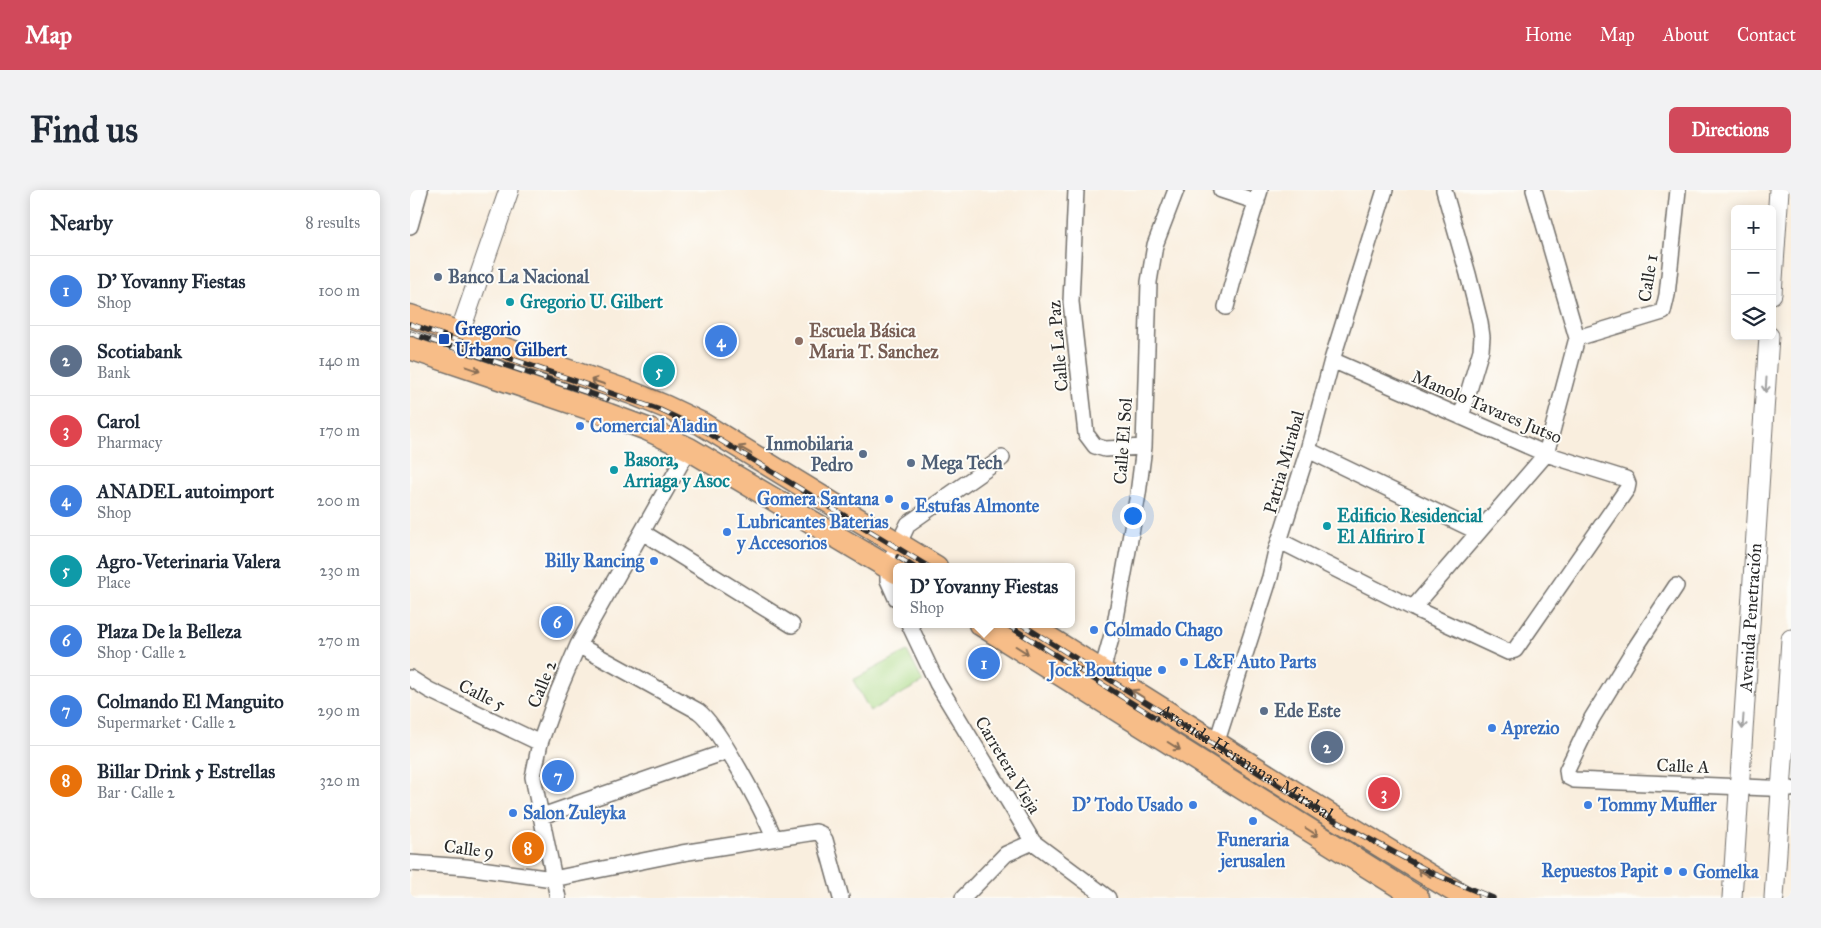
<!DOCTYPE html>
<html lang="en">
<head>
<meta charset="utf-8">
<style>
	:root { --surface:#fff; --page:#f2f2f3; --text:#1f2937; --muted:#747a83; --line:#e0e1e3; --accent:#d1495b }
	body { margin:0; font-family:"IM FELL Great Primer",serif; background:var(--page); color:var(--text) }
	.controls { position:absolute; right:15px; top:15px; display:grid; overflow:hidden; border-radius:8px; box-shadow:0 2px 12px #0003 }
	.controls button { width:45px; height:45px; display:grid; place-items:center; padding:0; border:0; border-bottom:1px solid var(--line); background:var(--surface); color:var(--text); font:25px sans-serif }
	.you { position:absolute; left:722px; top:325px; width:18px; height:18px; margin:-12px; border:4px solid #fff; border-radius:50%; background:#1a73e8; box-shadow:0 0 0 8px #1a73e833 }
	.badge { display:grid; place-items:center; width:32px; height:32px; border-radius:50%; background:var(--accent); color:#fff; font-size:16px; font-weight:700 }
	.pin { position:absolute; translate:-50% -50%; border:2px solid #fff; box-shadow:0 1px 5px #0006 }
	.popup { position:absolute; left:483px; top:373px; width:182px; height:65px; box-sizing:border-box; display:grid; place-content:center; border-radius:8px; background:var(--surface); filter:drop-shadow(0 1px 4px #0005); font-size:16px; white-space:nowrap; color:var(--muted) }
	.popup b { font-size:19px; color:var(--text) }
	.popup::after { content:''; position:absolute; left:50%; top:100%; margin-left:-10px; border:10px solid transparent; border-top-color:var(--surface) }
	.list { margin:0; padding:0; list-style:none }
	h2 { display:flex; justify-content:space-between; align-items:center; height:65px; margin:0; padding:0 20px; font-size:21px }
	h2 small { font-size:16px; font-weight:400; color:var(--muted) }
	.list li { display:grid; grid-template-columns:32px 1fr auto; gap:15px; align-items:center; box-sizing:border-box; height:70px; padding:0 20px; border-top:1px solid var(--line) }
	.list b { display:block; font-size:19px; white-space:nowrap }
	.list p { margin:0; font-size:16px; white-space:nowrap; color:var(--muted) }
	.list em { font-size:16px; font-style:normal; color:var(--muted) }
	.icon { flex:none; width:28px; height:28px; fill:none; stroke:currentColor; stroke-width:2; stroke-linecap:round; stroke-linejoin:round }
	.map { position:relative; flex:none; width:1381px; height:708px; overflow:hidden; border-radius:8px }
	header { display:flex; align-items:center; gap:30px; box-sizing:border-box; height:70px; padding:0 25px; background:var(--accent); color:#fff }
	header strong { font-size:24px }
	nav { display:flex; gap:28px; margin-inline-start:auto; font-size:18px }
	.intro { display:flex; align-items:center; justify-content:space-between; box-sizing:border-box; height:120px; padding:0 30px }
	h1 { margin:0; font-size:35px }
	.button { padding:12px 22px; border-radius:8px; background:var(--accent); color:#fff; font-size:18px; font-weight:700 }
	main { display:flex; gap:30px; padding:0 30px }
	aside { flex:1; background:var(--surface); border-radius:8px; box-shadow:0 2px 12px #0003 }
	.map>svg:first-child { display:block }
	.garden { fill:#aada88; stroke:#6a825a }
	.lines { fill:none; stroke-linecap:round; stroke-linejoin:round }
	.minor-casing { stroke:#736f6a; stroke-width:18 }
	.tertiary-casing { stroke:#736f6a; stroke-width:21 }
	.primary-casing { stroke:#736f6a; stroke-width:25 }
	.minor { stroke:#fff; stroke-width:15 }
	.tertiary { stroke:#fff; stroke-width:19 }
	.primary { stroke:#f7bd88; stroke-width:22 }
	.rail-casing { stroke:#2b2b2b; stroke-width:5.5 }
	.rail { stroke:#fdfcf7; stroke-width:4; stroke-dasharray:11; stroke-linecap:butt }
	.oneway { stroke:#876d55 }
	.oneway2 { stroke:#a0a0a0 }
	.service-dot { fill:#5c6f8a; stroke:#fdfcf7; stroke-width:2 }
	.culture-dot { fill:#0f9aa8; stroke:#fdfcf7; stroke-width:2 }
	.transit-dot { fill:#1a4fb4; stroke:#fdfcf7; stroke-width:2 }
	.education-dot { fill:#8d6e63; stroke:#fdfcf7; stroke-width:2 }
	.shop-dot { fill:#3f7fe0; stroke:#fdfcf7; stroke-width:2 }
	.labels { text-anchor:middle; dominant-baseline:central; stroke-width:4; stroke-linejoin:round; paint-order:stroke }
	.service-label { font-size:18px; font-weight:bold; fill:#4e5e75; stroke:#fdfcf7; text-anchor:start }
	.street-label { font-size:18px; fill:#2b2b2b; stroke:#fdfcf7 }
	.culture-label { font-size:18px; font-weight:bold; fill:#0d838f; stroke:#fdfcf7; text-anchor:start }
	.transit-label { font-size:18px; font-weight:bold; fill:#164399; stroke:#fdfcf7; text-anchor:start }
	.education-label { font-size:18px; font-weight:bold; fill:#785e54; stroke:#fdfcf7; text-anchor:start }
	.shop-label { font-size:18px; font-weight:bold; fill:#366cbe; stroke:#fdfcf7; text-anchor:start }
</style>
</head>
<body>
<header>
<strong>Map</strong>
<nav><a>Home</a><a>Map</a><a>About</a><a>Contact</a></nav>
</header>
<div class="intro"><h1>Find us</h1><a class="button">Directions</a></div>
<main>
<aside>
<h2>Nearby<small>8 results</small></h2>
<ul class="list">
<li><span class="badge" style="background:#3f7fe0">1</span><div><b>D' Yovanny Fiestas</b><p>Shop</p></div><em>100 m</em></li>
<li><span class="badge" style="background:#5c6f8a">2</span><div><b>Scotiabank</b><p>Bank</p></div><em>140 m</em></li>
<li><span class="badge" style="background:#e0444e">3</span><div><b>Carol</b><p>Pharmacy</p></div><em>170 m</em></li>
<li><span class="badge" style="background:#3f7fe0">4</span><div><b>ANADEL autoimport</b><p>Shop</p></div><em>200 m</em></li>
<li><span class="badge" style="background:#0f9aa8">5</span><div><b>Agro-Veterinaria Valera</b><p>Place</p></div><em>230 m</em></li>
<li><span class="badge" style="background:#3f7fe0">6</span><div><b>Plaza De la Belleza</b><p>Shop · Calle 2</p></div><em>270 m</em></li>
<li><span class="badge" style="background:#3f7fe0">7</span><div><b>Colmando El Manguito</b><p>Supermarket · Calle 2</p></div><em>290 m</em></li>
<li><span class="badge" style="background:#e8710a">8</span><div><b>Billar Drink 5 Estrellas</b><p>Bar · Calle 2</p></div><em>320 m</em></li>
</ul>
</aside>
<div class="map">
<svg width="1381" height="708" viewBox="0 0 1381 708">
	<rect width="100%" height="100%" fill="#fdfcf7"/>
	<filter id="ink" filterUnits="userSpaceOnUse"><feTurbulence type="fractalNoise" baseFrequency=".02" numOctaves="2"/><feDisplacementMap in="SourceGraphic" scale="10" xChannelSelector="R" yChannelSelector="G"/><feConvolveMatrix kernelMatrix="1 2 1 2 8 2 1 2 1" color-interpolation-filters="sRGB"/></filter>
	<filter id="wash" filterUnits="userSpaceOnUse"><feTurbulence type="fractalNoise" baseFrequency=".0096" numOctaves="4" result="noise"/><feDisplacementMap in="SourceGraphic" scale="20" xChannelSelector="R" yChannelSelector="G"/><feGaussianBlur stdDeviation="1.12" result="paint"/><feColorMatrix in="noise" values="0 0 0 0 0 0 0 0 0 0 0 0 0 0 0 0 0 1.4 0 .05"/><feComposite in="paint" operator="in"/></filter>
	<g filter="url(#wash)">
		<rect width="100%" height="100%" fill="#f9eede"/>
		<path class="garden" d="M497,461L513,492L460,521L443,490Z"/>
	</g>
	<g filter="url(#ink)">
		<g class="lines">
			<defs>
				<path id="minor" d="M666,0L661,112L676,244L685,256L695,259L734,257
					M811,0L847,12
					M1034,0L1058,84L1070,132L1072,147L1071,160L1051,227
					M0,36L10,0
					M816,117L828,72L850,0
					M1167,148L1253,122L1257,105L1268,0
					M898,260L1068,342
					M232,342L382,435
					M870,351L1003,418L1098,462L1105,460L1217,299L1218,294L1216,289L1136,264L922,170
					M1266,396L1220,466L1182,528L1157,580L1158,587L1164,590L1381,599
					M486,408L478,390V376L498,334L592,268
					M1003,418L1136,264L1167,148L1124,0
					M499,434L527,493L623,652L698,708
					M168,455L288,521C308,535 354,623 364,648
					M0,488L19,500L130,553
					M680,503L692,481L705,434L728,304L734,257L739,92L745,55L766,0
					M806,554L860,387L866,361L898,260L922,170L975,0
					M132,626L318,561
					M0,673L56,677L143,689L272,663L406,642L411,644L415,650L431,708
					M148,708L123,587L130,553L148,502L168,455L279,259
					M553,708L596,664L623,652"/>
				<g id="tertiary">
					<path d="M1362,104L1369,0"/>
					<path d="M40,171L99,0"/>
					<path id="s1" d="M1322,708L1359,146"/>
					<path d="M1364,708L1381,449"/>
				</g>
				<g id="primary">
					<path d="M0,126L222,203L256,217L292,234L526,377"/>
					<path d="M0,158L199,225L237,239L279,259L486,382"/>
					<path d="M570,434L1008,708"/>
					<path id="s2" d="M617,434L917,623L1056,708"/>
				</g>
			</defs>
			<use href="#minor" class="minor-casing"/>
			<use href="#tertiary" class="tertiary-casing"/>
			<use href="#primary" class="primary-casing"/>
			<use href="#minor" class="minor"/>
			<use href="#tertiary" class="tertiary"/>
			<use href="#primary" class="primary"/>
			<defs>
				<path id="rail" d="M0,134L250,220L295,241L519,377
					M0,143L197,209
					M488,367L504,377
					M596,434L746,528
					M611,434L924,630L1022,683L1083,708"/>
			</defs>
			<use href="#rail" class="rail-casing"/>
			<use href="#rail" class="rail"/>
		</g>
		<defs><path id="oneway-shaft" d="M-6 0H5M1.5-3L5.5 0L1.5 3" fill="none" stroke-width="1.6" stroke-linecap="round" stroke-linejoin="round" transform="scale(1.25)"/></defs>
		<g class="oneway">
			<use href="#oneway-shaft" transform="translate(63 179) rotate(19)"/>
			<use href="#oneway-shaft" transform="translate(188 192) rotate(-161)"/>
			<use href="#oneway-shaft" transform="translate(335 260) rotate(-149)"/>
			<use href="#oneway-shaft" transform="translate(612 460) rotate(32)"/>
			<use href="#oneway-shaft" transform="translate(728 504) rotate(-148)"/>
			<use href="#oneway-shaft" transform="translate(764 556) rotate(32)"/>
			<use href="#oneway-shaft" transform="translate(902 642) rotate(32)"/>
			<use href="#oneway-shaft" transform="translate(1014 683) rotate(-149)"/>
		</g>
		<g class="oneway2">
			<use href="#oneway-shaft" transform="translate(1356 195) rotate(94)"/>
			<use href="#oneway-shaft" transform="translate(1333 532) rotate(94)"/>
		</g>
	</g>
	<g class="service-dot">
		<circle cx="28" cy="87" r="5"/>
		<circle cx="453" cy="264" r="5"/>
		<circle cx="501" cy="273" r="5"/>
		<circle cx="854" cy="521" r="5"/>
	</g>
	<g class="culture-dot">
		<circle cx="100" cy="112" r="5"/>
		<circle cx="204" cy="280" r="5"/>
		<circle cx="917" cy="336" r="5"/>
	</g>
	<rect class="transit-dot" x="28" y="143" width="12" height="12" rx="2.5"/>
	<circle class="education-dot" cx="389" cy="151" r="5"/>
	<g class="shop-dot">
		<circle cx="170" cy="236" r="5"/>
		<circle cx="479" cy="309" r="5"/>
		<circle cx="495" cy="316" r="5"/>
		<circle cx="317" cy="342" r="5"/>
		<circle cx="244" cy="371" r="5"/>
		<circle cx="684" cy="440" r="5"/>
		<circle cx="774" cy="472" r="5"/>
		<circle cx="752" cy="480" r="5"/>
		<circle cx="1082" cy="538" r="5"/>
		<circle cx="783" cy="615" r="5"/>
		<circle cx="1178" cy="615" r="5"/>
		<circle cx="103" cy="623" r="5"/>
		<circle cx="843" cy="631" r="5"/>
		<circle cx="1258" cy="681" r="5"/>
		<circle cx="1273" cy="682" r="5"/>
	</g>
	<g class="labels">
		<g class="service-label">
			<text x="38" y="87">Banco La Nacional</text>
			<text x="443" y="254" text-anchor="end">Inmobilaria<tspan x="443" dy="21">Pedro</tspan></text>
			<text x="511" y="273">Mega Tech</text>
			<text x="864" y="521">Ede Este</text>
		</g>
		<g class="street-label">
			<text transform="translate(1238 88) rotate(-81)">Calle 1</text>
			<text transform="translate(648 156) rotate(-95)">Calle La Paz</text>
			<text transform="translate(1077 217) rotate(23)">Manolo Tavares Jutso</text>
			<text transform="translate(713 251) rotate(-86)">Calle El Sol</text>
			<text transform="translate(874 272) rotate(-74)">Patria Mirabal</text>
			<text stroke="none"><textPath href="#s1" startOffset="281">Avenida Penetración</textPath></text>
			<text transform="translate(132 494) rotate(-68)">Calle 2</text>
			<text transform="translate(72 505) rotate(26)">Calle 5</text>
			<text stroke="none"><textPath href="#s2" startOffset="259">Avenida Hermanas Mirabal</textPath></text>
			<text transform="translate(598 575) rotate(59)">Carretera Vieja</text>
			<text transform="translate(1273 576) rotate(2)">Calle A</text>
			<text transform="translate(59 659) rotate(7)">Calle 9</text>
		</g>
		<g class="culture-label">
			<text x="110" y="112">Gregorio U. Gilbert</text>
			<text x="214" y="270">Basora,<tspan x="214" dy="21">Arriaga y Asoc</tspan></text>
			<text x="927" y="326">Edificio Residencial<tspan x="927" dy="21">El Alfiriro I</tspan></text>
		</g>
		<g class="transit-label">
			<text x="45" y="139">Gregorio<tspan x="45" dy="21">Urbano Gilbert</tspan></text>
		</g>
		<g class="education-label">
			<text x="399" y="141">Escuela Básica<tspan x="399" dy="21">Maria T. Sanchez</tspan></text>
		</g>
		<g class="shop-label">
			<text x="180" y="236">Comercial Aladin</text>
			<text x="469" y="309" text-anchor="end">Gomera Santana</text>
			<text x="505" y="316">Estufas Almonte</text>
			<text x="327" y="332">Lubricantes Baterias<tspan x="327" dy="21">y Accesorios</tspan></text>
			<text x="234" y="371" text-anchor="end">Billy Rancing</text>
			<text x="694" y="440">Colmado Chago</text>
			<text x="784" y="472">L&amp;F Auto Parts</text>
			<text x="742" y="480" text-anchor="end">Jock Boutique</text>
			<text x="1092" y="538">Aprezio</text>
			<text x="773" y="615" text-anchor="end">D' Todo Usado</text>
			<text x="1188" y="615">Tommy Muffler</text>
			<text x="113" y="623">Salon Zuleyka</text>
			<text x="843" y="650" text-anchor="middle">Funeraria<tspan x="843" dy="21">jerusalen</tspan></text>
			<text x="1248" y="681" text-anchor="end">Repuestos Papit</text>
			<text x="1283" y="682">Gomelka</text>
		</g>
	</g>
</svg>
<div class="controls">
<button>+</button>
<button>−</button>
<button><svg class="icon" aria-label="layers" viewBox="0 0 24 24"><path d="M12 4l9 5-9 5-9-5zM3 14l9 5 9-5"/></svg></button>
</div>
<div class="you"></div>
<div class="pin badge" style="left:574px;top:473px;background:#3f7fe0">1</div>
<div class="popup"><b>D' Yovanny Fiestas</b>Shop</div>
<div class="pin badge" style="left:917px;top:557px;background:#5c6f8a">2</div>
<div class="pin badge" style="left:974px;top:603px;background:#e0444e">3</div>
<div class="pin badge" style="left:311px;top:151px;background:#3f7fe0">4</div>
<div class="pin badge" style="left:249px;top:181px;background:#0f9aa8">5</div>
<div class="pin badge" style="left:147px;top:432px;background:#3f7fe0">6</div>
<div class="pin badge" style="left:148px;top:586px;background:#3f7fe0">7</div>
<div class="pin badge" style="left:118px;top:658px;background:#e8710a">8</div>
</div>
</main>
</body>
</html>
